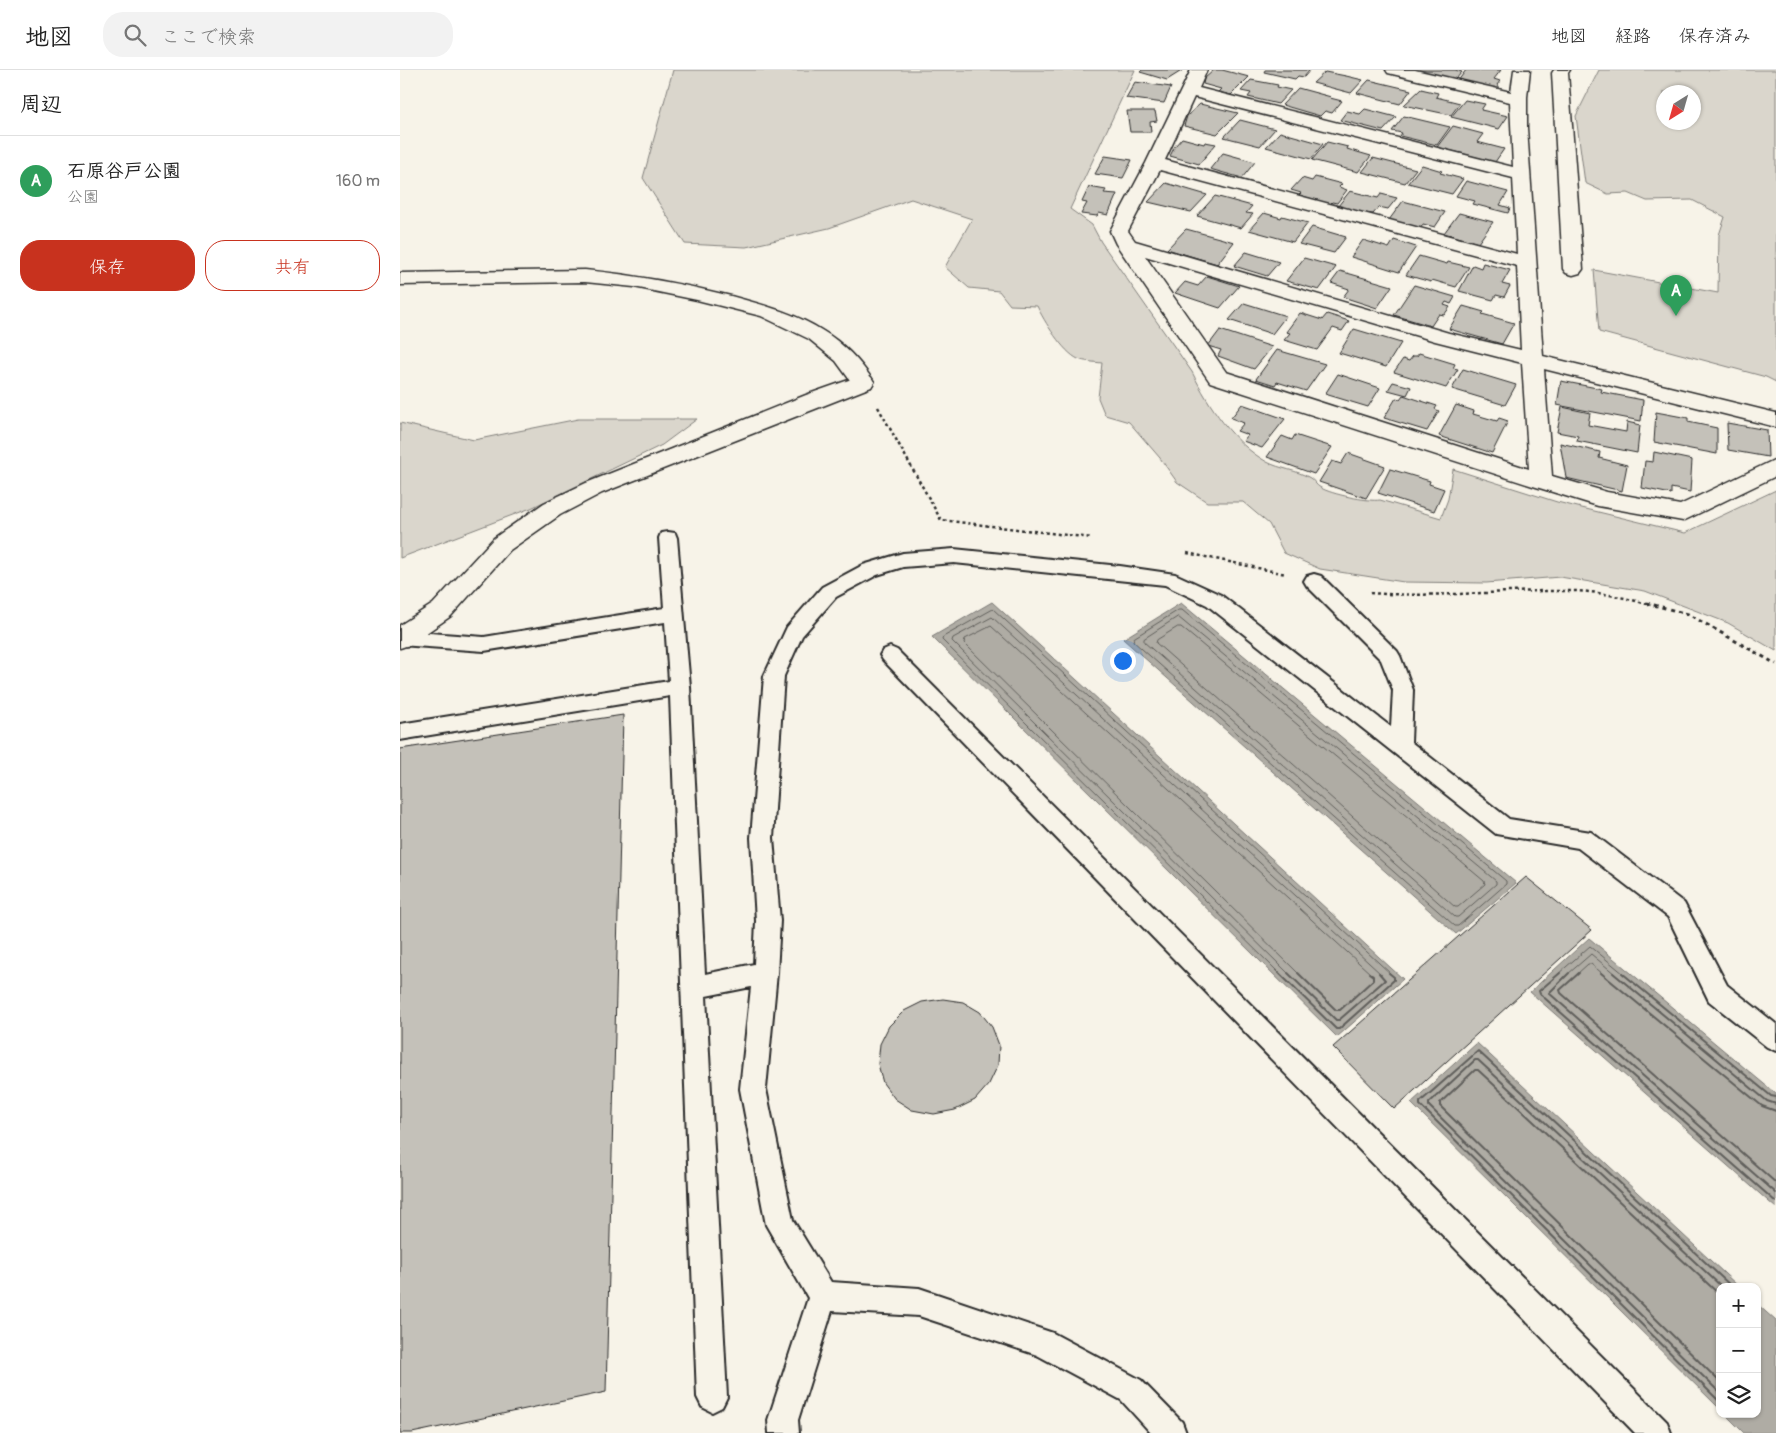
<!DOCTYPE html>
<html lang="ja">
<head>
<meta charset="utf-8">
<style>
	:root { --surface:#fff; --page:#f2f2f2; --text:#222; --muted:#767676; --line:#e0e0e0; --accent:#c8321e }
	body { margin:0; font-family:Pangolin,"Klee One",sans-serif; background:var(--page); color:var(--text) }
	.controls { position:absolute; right:15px; bottom:15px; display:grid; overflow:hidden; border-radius:10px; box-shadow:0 1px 4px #0004 }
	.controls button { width:45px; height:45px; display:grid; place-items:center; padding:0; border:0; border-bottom:1px solid var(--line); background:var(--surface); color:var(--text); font:25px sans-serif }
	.compass { position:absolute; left:1256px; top:15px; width:45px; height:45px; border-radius:50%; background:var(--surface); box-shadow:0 1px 4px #0004; rotate:217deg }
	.you { position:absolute; left:722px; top:590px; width:18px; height:18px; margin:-12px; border:4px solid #fff; border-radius:50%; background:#1a73e8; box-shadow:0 0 0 8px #1a73e833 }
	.badge { display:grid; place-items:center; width:32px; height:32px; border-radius:50%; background:var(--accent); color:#fff; font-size:16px; font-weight:700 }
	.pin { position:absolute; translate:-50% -41px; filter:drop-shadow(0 1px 2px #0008) }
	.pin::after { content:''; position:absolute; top:26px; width:18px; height:15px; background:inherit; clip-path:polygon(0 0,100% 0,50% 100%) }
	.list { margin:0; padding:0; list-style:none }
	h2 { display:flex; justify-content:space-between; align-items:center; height:65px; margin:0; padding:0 20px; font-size:21px }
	h2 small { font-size:16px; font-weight:400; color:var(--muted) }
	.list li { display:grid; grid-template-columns:32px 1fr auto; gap:15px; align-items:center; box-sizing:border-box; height:90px; padding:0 20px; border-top:1px solid var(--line) }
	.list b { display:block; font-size:19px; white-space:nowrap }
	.list p { margin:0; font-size:16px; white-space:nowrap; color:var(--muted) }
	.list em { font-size:16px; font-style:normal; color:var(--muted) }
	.actions { display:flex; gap:10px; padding:15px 20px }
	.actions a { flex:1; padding:11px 0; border:1px solid var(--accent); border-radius:20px; text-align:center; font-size:18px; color:var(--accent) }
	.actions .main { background:var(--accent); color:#fff }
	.icon { flex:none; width:28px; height:28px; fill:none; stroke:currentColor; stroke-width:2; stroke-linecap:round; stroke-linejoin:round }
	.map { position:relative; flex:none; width:1376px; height:1363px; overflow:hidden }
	header { display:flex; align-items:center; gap:30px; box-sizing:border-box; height:70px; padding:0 25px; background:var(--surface); border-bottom:1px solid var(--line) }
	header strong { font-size:24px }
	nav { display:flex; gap:28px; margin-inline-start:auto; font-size:18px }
	.search { width:350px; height:45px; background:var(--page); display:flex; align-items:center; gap:12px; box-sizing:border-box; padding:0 18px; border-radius:20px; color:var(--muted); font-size:19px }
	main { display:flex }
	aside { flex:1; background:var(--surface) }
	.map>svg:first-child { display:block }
	.green { fill:#dad6cc; stroke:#82807c; fill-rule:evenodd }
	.water { fill:#afaca4; stroke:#7a7874 }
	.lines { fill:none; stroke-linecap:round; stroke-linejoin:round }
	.shore-far1 { stroke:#605f5b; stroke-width:1 }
	.shore { stroke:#605f5b; stroke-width:2 }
	.building { fill:#c4c1b9; stroke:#2b2b2b }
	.service-casing { stroke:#2b2b2b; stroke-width:4 }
	.minor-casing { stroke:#2b2b2b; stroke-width:3 }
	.tertiary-casing { stroke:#2b2b2b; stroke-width:3 }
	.path-far1 { stroke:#2b2b2b; stroke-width:2.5; stroke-dasharray:3 3; stroke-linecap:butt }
	.path { stroke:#2b2b2b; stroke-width:3; stroke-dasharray:4 4; stroke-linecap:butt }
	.service { fill:#f7f3e8; fill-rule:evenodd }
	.minor { fill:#f7f3e8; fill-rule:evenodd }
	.tertiary { fill:#f7f3e8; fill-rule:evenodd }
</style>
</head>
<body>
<header>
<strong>地図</strong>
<div class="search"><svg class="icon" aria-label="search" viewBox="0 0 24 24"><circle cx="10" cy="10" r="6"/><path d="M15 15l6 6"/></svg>ここで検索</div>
<nav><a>地図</a><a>経路</a><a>保存済み</a></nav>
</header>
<main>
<aside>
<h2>周辺<small></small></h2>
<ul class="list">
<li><span class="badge" style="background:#2e9e5b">A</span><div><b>石原谷戸公園</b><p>公園</p></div><em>160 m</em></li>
</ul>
<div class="actions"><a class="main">保存</a><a>共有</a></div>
</aside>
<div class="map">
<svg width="1376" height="1363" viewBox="0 0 1376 1363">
	<rect width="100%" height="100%" fill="#f7f3e8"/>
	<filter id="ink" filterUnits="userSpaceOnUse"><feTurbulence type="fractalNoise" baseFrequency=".02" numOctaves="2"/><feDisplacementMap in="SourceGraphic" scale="10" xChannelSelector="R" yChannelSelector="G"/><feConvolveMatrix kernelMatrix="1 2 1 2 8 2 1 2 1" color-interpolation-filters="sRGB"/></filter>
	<g filter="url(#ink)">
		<path class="green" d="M273,0H735L670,139L692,155L701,172L792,302C809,336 833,373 867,392C880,399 897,400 910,408C914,410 916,416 921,418C931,424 968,432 980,430L1041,448L1048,429L1053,399L1157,432L1285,463L1376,420V581L1328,553L1245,521L1160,507L1086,513L1004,512L920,499L884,483L869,454L843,432H807L777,412L760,388L729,352L705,345L698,328L702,293C695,292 685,292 678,289C663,282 644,251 637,236L610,235L599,221L569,218L545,197L572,149L511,129L429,158L346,177L285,174L243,108Z
			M1199,0H1376V312L1366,307L1199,262L1194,200L1318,223L1319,165L1325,147L1292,130L1247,131L1228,123L1208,124L1185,113L1176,46ZM1294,22V52H1264V22Z
			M178,349H297L262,375L131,438L0,488V353L74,370Z"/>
		<path class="water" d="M592,532L1003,909L937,967L532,567Z
			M781,533L1116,813L1056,864L723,569Z
			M1189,868L1376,1024V1138L1130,922Z
			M1077,973L1339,1217H1320V1339L1011,1033Z
			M1357,1234L1376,1251V1363H1344L1325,1344H1357Z"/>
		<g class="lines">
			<path class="shore-far1" d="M779,540H782L1106,811V814L1058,856H1055L733,571L734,568Z
				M778,547L1096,811V814L1058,847H1055L744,572V569Z
				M778,557H781L1084,811L1085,814L1058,837H1055L756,573L757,570Z
				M880,904L542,570L543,567L593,539L991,904
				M889,904L552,571L553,568L592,547L981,904
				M899,904L564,573L565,569L591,556L971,904
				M1158,904L1190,876L1224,904
				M1168,904L1191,884L1215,904
				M1177,904L1188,894H1191L1203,904"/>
			<path class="shore" d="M879,903L936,959H939L994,910V907L989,903
				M888,903L936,950H939L985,910L979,903
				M898,903L936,940H940L973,910V906L969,903
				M1160,903L1139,921L1140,924L1376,1132
				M1169,903L1149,923L1376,1123
				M1179,903L1160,920L1161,923L1376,1113
				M1201,903L1362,1036L1376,1041
				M1213,903L1367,1031L1376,1034
				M1222,903L1371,1026L1376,1027
				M1320,1225L1078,1000H1075L1040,1033V1036L1320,1312
				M1320,1323L1029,1036V1033L1075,990H1078L1322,1217
				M1320,1332L1020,1035V1032L1078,981L1332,1217"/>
		</g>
		<path class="building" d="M742,0H783L767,10L740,2Z
			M814,0H822L849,7L831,25L818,22L821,19L803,14L804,9Z
			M865,0H910L904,7L898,6L895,9L864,2Z
			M1012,0H1055L1062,2L1055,10Z
			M1066,0H1101L1094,9L1100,11L1097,15L1099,16V21L1058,11Z
			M925,2L946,6L963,10L951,23L913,13Z
			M851,10L878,15L877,17L891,20L878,34L848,27L851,23L841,21Z
			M969,10L1011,20L1000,34L957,23Z
			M735,12L771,17L764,33L726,28Z
			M898,18L931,27L930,28L942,31L932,43L925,41L920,46L882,35Z
			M1021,19L1038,23L1036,27L1060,33L1051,45L1004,35Z
			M1065,30L1085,34L1081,40L1108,46L1099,59L1051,47Z
			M800,34L838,43L817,64L784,56L787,46Z
			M965,39L996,47L983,61L940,50L947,41L960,44Z
			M727,41H755L757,51L750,52L751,62H730Z
			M1004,46L1050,57L1037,75L1000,66L1002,63L992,61Z
			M840,50L875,59L860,76L824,67Z
			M1053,56L1083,64L1077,72L1104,79L1095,92L1037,77Z
			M880,62L923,74L911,89L866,77Z
			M782,68L804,74L805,72L816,74L799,94L770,86L775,76Z
			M927,72L948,77L947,79L971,86L958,102L912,90Z
			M823,83L855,92L842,108L810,99Z
			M705,86L732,90L723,108L695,104Z
			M973,88L1016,99L1005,113L962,102Z
			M1022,95L1042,101L1040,103L1063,109L1052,124L1008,113Z
			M915,107L942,114L939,117L947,120L937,133L932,132L930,134L899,125L901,123L891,120L902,108L912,111Z
			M1066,111L1108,122L1100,135L1110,138L1108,143L1073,134L1075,131L1056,126Z
			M766,113L807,125L791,142L748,132Z
			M689,117L706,120L704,123L717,124L708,145L699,143L697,146L681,144L687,133L682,132Z
			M950,121L978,128L981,124L997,128L988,139L979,137L973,144L963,143L938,136Z
			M815,126L852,136L846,143L853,144L841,158L797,146Z
			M1003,131L1045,142L1035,157L1023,154L1021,158L989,150Z
			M864,143L881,148L882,146L908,153L893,172L849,160Z
			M1059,143L1093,152L1078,173L1044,163Z
			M912,157L946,167L934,183L899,174Z
			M786,159L834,172L817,194L767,179Z
			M963,170L989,178L994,170L1016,177L999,202L951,187Z
			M846,182L879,192L867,206L834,196Z
			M1019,186L1047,194L1048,192L1069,197L1056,217L1032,210L1031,212L1006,205Z
			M904,188L936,197L919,220L886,211Z
			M1083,193L1110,200L1102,214L1110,216L1104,227L1096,225L1093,230L1059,221L1073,195L1081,198Z
			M940,201L992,216L977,238L943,227L949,219L931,213Z
			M807,206L839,216L820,238L775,223L785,212L798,216Z
			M1014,215L1055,227L1051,234L1046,232L1044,235L1050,237L1044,245L1039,244L1031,256L994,245Z
			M844,233L886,246L872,264L829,250Z
			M1063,236L1084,242L1082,244L1114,253L1102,274L1049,259Z
			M900,243L922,250L927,244L949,251L942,261L933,258L917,280L884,270L890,263L886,262Z
			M954,259L1001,273L986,297L939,283Z
			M820,260L872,277L854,299L818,286L821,280L808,276Z
			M877,280L925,294L906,321L877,312L875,315L856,309Z
			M1019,283L1055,294L1053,298L1058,299L1046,318L994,302L1003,289L1009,291L1013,286H1017Z
			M1063,299L1116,315L1105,335L1052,319Z
			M938,304L980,318L968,337L925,324Z
			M1161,311L1202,319L1201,322L1243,330L1241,351L1157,335Z
			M993,312L1011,317L1007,325L988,320Z
			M1003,325L1037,336L1035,339L1039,341L1027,361L984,348L996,328L1000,329Z
			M842,334L885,349L862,378L843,371L848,365L837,361L844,353L831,348Z
			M1056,335L1074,341L1073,344L1097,351L1099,348L1108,351L1092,383L1039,366Z
			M1162,337L1190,343L1188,355L1226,362L1227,352L1240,355L1237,383L1177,371L1178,366L1157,362Z
			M1256,342L1288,348V352L1317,358V384L1254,372Z
			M1327,353L1367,360L1368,387L1328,380Z
			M895,365L932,377L914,404L867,387L882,366L892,370Z
			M1160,373L1200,382L1199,388L1227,395L1222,421L1166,408Z
			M1254,382L1292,390L1290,422L1271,418V424L1242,418L1245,391L1253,392Z
			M948,383L985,396L966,428L919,412L932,391L941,394Z
			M990,399L1030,411L1029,414L1044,419L1034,441L978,423Z
			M223,645L206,1322L12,1363H0V679Z
			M1126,807L1192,860L994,1039L933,977Z
			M543,929L563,932L580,942L592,957L599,975L598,995L589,1014L575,1030L555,1040L534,1044L512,1040L495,1029L483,1013L478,994L480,974L489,956L504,941L522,932Z"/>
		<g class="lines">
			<defs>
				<path id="service" d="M268,462L275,463L277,468L290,617L305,904L354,894L356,851L351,768L364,606L387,557L422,517L463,495L503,483L554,479L720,496L775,504L821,525L991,657L993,620L981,590L907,516L904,511L907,506L914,504L921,506L997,581L1000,586L1013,620L1011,672L1109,749L1191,762L1284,833L1327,915L1376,954V981L1367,977L1309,931L1268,847L1178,778L1096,764L807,535L765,515L554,493L503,497L477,505L436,527L402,566L384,606L373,768L380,851L377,903L366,1019L393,1150L431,1212L519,1218L653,1263L741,1310L782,1352L786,1363H751L721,1330L637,1285L519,1246L432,1241L398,1350L399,1363H369L368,1350L408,1228L366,1155L340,1019L351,917L306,926L327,1327L322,1337L312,1342L302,1337L297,1327L270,626L0,670V654L269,611L265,552L84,581L0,575V561H2L84,567L264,538L259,468L261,463Z
					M490,577L497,580L1267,1352L1271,1363H1235L483,590L480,585L483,580Z"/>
				<path id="minor" d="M791,0H807L799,18L1113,97L1110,32L988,3L986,0H1015L1111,22L1114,0H1130L1127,27V58L1143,286L1376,343V357L1144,299L1152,406L1207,422L1280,435L1376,389V406L1283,451L1198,436L1133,416L810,312L716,174L710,161L746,93ZM794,27L1113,108L1117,184L765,90ZM760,100L1117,196L1121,280L1049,263L735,171L728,161ZM745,186L1035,271L1122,293L1129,399L826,302Z
					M1154,0H1170L1168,3L1183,199L1180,203L1173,205L1166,203L1163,199L1152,3Z
					M185,200C235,205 283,214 331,226C363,235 395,243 423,261C443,273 461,292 474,312L471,317L463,319L455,317L436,291L409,269L361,246L297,230L234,217L185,212L0,215V203Z"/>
				<path id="tertiary" d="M463,305L471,307L474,312L471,317L202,423L160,445L110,480L51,546L9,575L0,578V555L33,534L94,468L144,433L186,413L406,325Z"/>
			</defs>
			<use href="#service" class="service-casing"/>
			<use href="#minor" class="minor-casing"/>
			<use href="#tertiary" class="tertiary-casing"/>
			<path class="path-far1" d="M478,337L541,450L692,468
				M787,483L886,504
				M970,523C1037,528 1105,520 1172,521C1198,521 1226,528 1251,535"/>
			<path class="path" d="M1246,533L1288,544L1376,594"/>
			<use href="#service" class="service"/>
			<use href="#minor" class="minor"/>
			<use href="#tertiary" class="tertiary"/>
		</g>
	</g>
</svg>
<div class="controls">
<button>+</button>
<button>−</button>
<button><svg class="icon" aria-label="layers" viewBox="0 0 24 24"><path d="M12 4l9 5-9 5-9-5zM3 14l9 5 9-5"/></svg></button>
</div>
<svg class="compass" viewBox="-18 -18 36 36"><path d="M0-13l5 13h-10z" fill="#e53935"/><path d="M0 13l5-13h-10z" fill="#767676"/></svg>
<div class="you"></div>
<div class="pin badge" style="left:1276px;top:246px;background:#2e9e5b">A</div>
</div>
</main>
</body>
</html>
